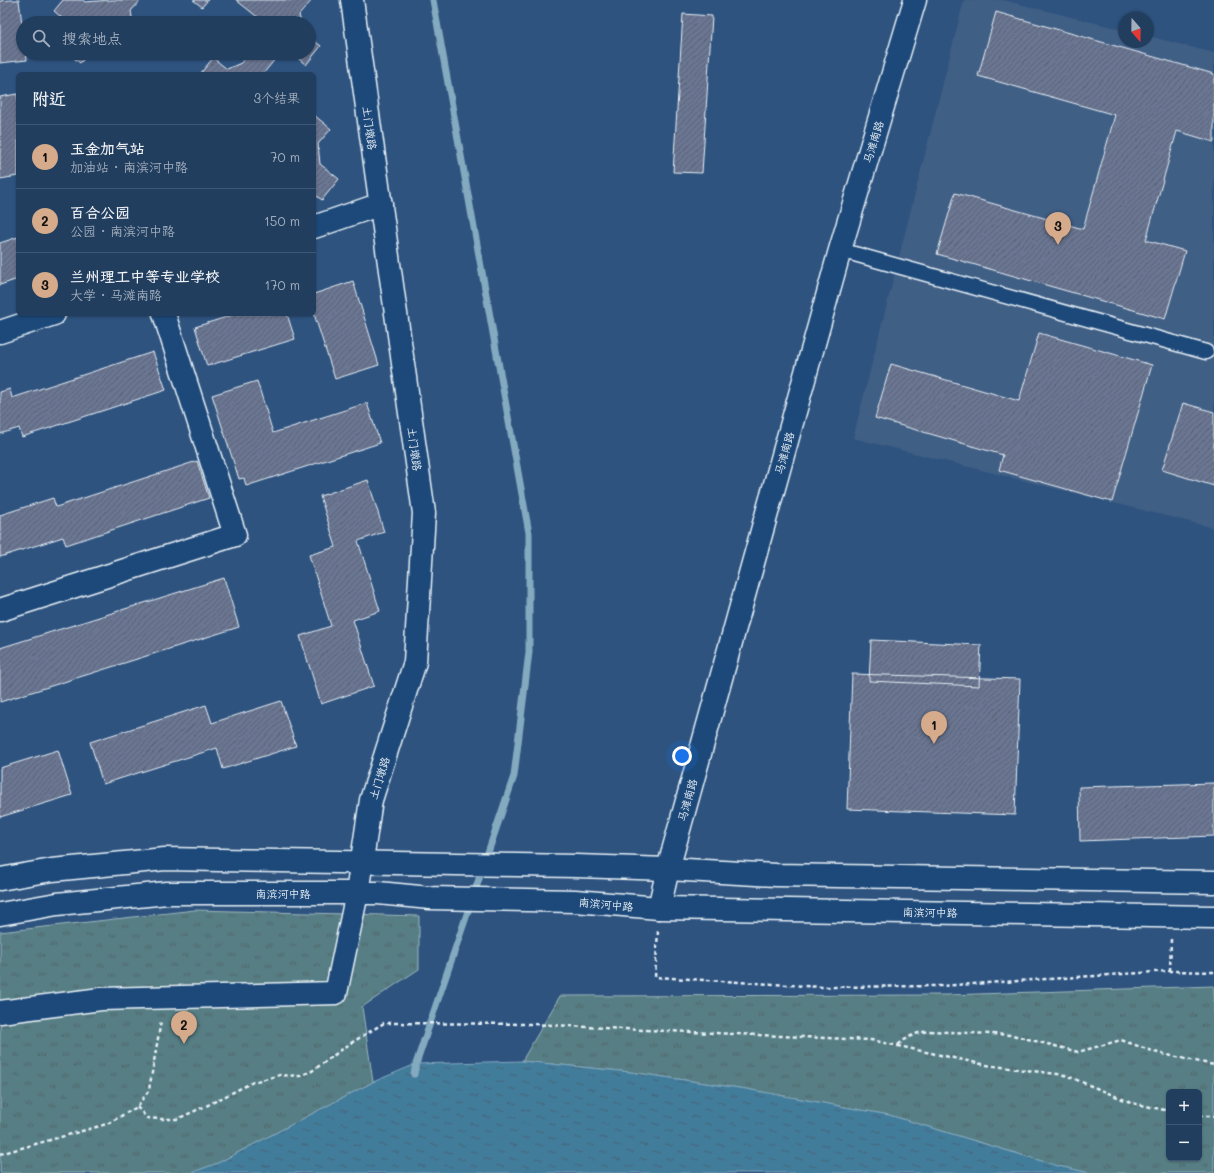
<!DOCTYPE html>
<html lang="zh">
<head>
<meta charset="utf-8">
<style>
	:root { --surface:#223e5f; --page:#2e4968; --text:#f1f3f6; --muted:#a2aebd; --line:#3f5774; --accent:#d6ab8b }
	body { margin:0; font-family:Mali,"LXGW WenKai TC",sans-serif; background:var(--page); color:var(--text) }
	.controls { position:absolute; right:12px; bottom:12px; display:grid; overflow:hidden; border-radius:6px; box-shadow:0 1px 3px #0004 }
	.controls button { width:36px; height:36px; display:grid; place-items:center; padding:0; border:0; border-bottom:1px solid var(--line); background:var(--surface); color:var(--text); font:20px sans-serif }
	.compass { position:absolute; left:1118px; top:12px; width:36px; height:36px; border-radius:50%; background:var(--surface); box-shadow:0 1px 3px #0004; rotate:160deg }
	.you { position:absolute; left:682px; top:756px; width:14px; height:14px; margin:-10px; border:3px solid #fff; border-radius:50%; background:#1a73e8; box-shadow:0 0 0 6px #1a73e833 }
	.badge { display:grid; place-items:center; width:26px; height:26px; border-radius:50%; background:var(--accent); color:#111; font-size:13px; font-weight:700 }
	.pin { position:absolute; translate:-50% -33px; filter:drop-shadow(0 1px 2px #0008) }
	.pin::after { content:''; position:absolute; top:21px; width:14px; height:12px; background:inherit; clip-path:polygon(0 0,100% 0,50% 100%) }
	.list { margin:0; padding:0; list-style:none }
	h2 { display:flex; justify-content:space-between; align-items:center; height:52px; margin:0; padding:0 16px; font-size:17px }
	h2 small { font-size:13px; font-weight:400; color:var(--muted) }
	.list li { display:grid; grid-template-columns:26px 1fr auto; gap:12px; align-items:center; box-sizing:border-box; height:64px; padding:0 16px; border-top:1px solid var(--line) }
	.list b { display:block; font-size:15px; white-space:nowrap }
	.list p { margin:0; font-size:13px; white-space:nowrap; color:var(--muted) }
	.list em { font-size:13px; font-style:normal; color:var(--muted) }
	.icon { flex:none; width:22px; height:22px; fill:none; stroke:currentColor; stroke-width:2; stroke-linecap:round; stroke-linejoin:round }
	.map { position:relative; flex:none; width:1214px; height:1173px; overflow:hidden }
	.search { position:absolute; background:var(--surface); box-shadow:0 1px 3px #0004; left:16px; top:16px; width:300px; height:44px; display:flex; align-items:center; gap:10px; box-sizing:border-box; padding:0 14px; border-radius:22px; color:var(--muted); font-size:15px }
	.panel { position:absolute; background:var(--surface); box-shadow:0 1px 3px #0004; left:16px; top:72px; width:300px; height:244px; border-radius:6px }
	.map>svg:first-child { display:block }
	.built { fill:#405e85 }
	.park { fill:url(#park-tufts); stroke:#9fb8be; fill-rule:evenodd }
	.water { fill:url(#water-ripples); stroke:#84aac0 }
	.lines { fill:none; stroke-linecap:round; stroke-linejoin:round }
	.stream { stroke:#84aac0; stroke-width:7 }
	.building { fill:url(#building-hatch); stroke:#e8f1f8 }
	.lane-casing { stroke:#e8f1f8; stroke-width:17 }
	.street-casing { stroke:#e8f1f8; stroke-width:25 }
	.secondary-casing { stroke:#e8f1f8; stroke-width:25 }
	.highway-casing { stroke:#e8f1f8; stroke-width:25 }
	.path { stroke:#e8f1f8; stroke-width:2.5; stroke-dasharray:4 3; stroke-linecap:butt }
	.lane { stroke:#1f4a7a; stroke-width:14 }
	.street { stroke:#1f4a7a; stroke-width:22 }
	.secondary { stroke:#1f4a7a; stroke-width:22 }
	.highway { stroke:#1f4a7a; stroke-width:22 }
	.labels { text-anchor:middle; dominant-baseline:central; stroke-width:3.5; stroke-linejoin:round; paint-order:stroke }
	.street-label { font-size:11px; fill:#e8f1f8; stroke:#1f4a7a }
</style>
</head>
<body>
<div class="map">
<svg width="1214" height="1173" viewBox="0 0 1214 1173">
	<defs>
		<pattern id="park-tufts" width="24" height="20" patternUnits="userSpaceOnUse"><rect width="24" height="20" fill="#567e84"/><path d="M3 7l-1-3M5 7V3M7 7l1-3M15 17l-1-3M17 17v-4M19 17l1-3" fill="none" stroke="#4f666a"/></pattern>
		<pattern id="water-ripples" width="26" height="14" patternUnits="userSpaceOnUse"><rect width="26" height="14" fill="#427b9b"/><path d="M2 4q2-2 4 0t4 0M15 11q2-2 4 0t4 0" fill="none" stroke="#446477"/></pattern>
		<pattern id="building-hatch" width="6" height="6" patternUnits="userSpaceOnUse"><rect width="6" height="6" fill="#6b7692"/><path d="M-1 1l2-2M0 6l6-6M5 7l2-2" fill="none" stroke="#5a6172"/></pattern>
	</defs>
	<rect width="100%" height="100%" fill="#2e537f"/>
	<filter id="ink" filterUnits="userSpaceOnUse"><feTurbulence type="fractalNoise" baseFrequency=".025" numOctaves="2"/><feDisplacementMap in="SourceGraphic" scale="8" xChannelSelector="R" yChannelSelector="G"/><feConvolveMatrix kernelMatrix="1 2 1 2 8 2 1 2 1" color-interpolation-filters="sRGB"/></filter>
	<g filter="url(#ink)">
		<path class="built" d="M964,0H1003L1124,30V42H1148V36L1214,53V528L853,438Z"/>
		<path class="park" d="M195,910L419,916V969L362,1007L373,1082L218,1163L191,1173H0V932Z
			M1214,986V1173H1090L1058,1166L889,1115L746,1089L630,1072L522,1061L560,996L948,995ZM1169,1092H1199V1158H1169Z"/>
		<path class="water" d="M522,1061L630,1072L746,1089L889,1115L1058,1166L1090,1173H191L218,1163L373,1082L416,1064Z"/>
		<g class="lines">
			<path class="stream" d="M414,1074L416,1064L514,776L529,652V533L433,0"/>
		</g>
		<path class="building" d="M10,0H19L23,32V53H26L27,60L0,63V1Z
			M63,0H83L85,2L110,0H141L131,11L133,23H68L54,11Z
			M193,0H208L202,7Z
			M236,0H312L299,15L301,23H260V19Z
			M996,12L1214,74V142L1177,131L1146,240L1185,251L1165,319L937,254L955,193L1083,229L1115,115L978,76Z
			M683,14L712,16L702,173L673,172Z
			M309,37L321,46L306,65L292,53H309Z
			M68,53H90L80,63Z
			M249,53H280L263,74H200L213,58L227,69L241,63Z
			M17,94L18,104V176L0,179V97Z
			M314,115L331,129L318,144L320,164L339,179L322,200L314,194Z
			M18,237V279L0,285V243Z
			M353,281L379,365L335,379L314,314V294Z
			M236,314H287L295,339L207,366L195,327Z
			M1039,333L1152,365L1112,502L999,470L1003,455L875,418L891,364L1019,401Z
			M153,352L166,390L22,437L19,428L0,434V392L10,389L12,398Z
			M257,381L273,433L367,403L380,443L246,486L244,478L239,479L212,395Z
			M1183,403L1214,412V486L1162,470Z
			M197,461L209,498L66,545L63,537L0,557V515L53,498L56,507Z
			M368,480L384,532L358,541L380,611L353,620L374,686L321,704L300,636L331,626L309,555L336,547L320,496Z
			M224,578L239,627L0,702V648Z
			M871,640L981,645L979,686L869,681Z
			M852,674L1020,679L1015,815L847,809Z
			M281,701L296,746L223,769L217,748L103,784L90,742L206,705L212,723Z
			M58,750L72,795L0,817V768Z
			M1214,783V836L1080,841L1079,787Z"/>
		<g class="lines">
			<defs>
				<path id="lane" d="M840,250L1206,352"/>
				<path id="street" d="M314,227L381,204
					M0,332L54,314
					M0,610L235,535L164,314
					M0,1012L101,999L336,993L357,893"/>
				<path id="secondary" d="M352,0L424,513L415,662L371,800L357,893
					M659,908L668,869L840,250L915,0"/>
				<path id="highway" d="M0,879L52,870L165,859L576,866L668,869L776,875L1214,882
					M0,914L57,904L167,893H378L430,898L575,901L659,908L1214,917"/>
			</defs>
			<use href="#lane" class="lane-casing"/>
			<use href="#street" class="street-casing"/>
			<use href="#secondary" class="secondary-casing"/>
			<use href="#highway" class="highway-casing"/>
			<path class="path" d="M658,931L655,977L822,987L941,986L1170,971L1214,972
				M1170,971L1171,939
				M898,1045C909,1036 915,1033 929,1031L1012,1035L1078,1052L1121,1040L1158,1053L1214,1065
				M137,1107L147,1118L161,1119H177L208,1105L253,1082L280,1075L300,1076L312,1071L351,1043L384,1023L533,1024L623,1029L871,1040L986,1065L1065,1075L1132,1103L1169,1111
				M1199,1116H1214
				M0,1154L107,1124L137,1107L149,1090L161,1021"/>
			<use href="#lane" class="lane"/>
			<use href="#street" class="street"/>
			<use href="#secondary" class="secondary"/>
			<use href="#highway" class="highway"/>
		</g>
	</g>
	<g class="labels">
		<g class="street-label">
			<text transform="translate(370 128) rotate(82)">土门墩路</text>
			<text transform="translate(873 142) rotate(-73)">马滩南路</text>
			<text transform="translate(415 449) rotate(82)">土门墩路</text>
			<text transform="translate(784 453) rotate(-74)">马滩南路</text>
			<text transform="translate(379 778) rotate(-73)">土门墩路</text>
			<text transform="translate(687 800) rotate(-74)">马滩南路</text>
			<text x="283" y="893">南滨河中路</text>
			<text transform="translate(606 904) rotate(5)">南滨河中路</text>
			<text transform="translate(930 912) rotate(1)">南滨河中路</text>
		</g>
	</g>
</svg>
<div class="controls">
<button>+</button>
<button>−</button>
</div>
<svg class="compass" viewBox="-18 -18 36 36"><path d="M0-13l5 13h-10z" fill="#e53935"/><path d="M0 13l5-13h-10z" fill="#a2aebd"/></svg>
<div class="you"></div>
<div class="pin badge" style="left:934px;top:744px">1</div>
<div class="pin badge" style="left:184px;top:1044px">2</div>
<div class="pin badge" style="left:1058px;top:245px">3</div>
<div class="search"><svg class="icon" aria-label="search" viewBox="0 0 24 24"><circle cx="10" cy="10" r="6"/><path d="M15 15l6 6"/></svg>搜索地点</div>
<section class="panel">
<h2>附近<small>3个结果</small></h2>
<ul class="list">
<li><span class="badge">1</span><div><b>玉金加气站</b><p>加油站 · 南滨河中路</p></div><em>70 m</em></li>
<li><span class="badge">2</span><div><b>百合公园</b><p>公园 · 南滨河中路</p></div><em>150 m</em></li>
<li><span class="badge">3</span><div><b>兰州理工中等专业学校</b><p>大学 · 马滩南路</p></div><em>170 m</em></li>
</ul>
</section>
</div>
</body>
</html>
